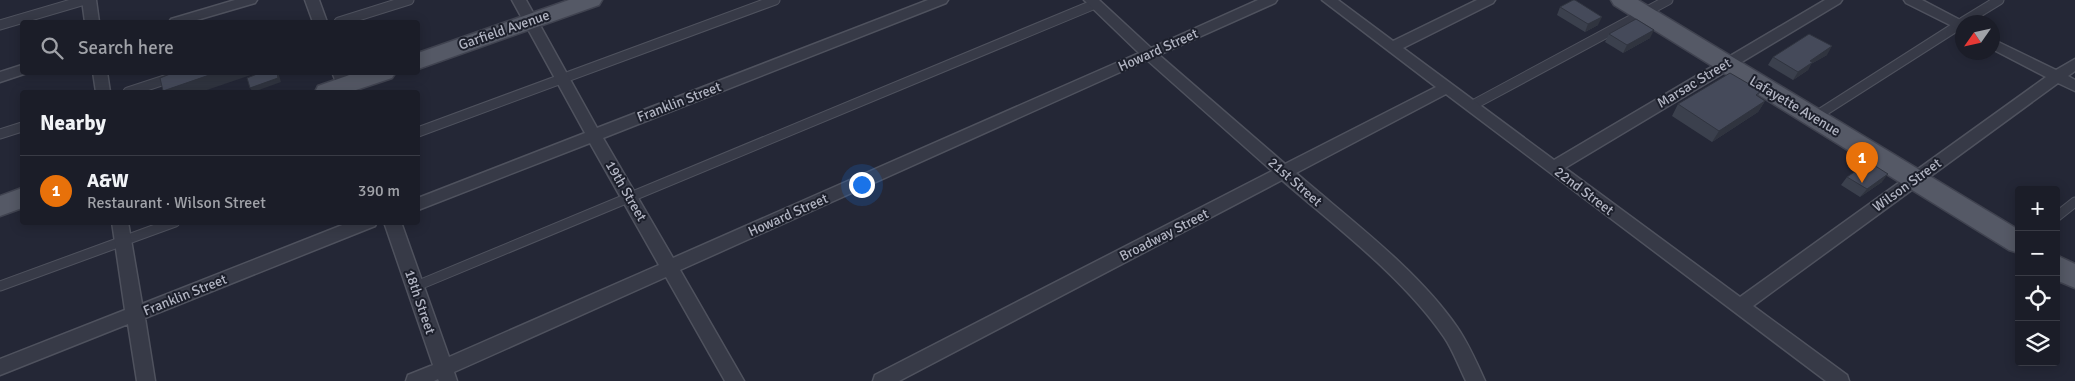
<!DOCTYPE html>
<html lang="en">
<head>
<meta charset="utf-8">
<style>
	:root { --surface:#1b1d28; --page:#282a34; --text:#f1f3f6; --muted:#a0a2a8; --line:#393b45; --accent:#ea580c }
	body { margin:0; font-family:Signika,sans-serif; background:var(--page); color:var(--text) }
	.controls { position:absolute; right:15px; bottom:15px; display:grid; overflow:hidden; border-radius:5px; box-shadow:0 2px 12px #0003 }
	.controls button { width:45px; height:45px; display:grid; place-items:center; padding:0; border:0; border-bottom:1px solid var(--line); background:var(--surface); color:var(--text); font:25px sans-serif }
	.compass { position:absolute; left:1955px; top:15px; width:45px; height:45px; border-radius:50%; background:var(--surface); box-shadow:0 2px 12px #0003; rotate:236deg }
	.you { position:absolute; left:861px; top:184px; width:18px; height:18px; margin:-12px; border:4px solid #fff; border-radius:50%; background:#1a73e8; box-shadow:0 0 0 8px #1a73e833 }
	.badge { display:grid; place-items:center; width:32px; height:32px; border-radius:50%; background:var(--accent); color:#fff; font-size:16px; font-weight:700 }
	.pin { position:absolute; translate:-50% -41px; filter:drop-shadow(0 1px 2px #0008) }
	.pin::after { content:''; position:absolute; top:26px; width:18px; height:15px; background:inherit; clip-path:polygon(0 0,100% 0,50% 100%) }
	.list { margin:0; padding:0; list-style:none }
	h2 { display:flex; justify-content:space-between; align-items:center; height:65px; margin:0; padding:0 20px; font-size:21px }
	h2 small { font-size:16px; font-weight:400; color:var(--muted) }
	.list li { display:grid; grid-template-columns:32px 1fr auto; gap:15px; align-items:center; box-sizing:border-box; height:70px; padding:0 20px; border-top:1px solid var(--line) }
	.list b { display:block; font-size:19px; white-space:nowrap }
	.list p { margin:0; font-size:16px; white-space:nowrap; color:var(--muted) }
	.list em { font-size:16px; font-style:normal; color:var(--muted) }
	.icon { flex:none; width:28px; height:28px; fill:none; stroke:currentColor; stroke-width:2; stroke-linecap:round; stroke-linejoin:round }
	.map { position:relative; flex:none; width:2075px; height:381px; overflow:hidden }
	.search { position:absolute; background:var(--surface); box-shadow:0 2px 12px #0003; left:20px; top:20px; width:400px; height:55px; display:flex; align-items:center; gap:12px; box-sizing:border-box; padding:0 18px; border-radius:5px; color:var(--muted); font-size:19px }
	.panel { position:absolute; background:var(--surface); box-shadow:0 2px 12px #0003; left:20px; top:90px; width:400px; height:135px; border-radius:5px }
	.map>svg:first-child { display:block }
	.lines { fill:none; stroke-linecap:round; stroke-linejoin:round }
	.service-casing { stroke:#4f525e; stroke-width:11 }
	.minor-casing { stroke:#4f525e; stroke-width:3 }
	.primary-casing { stroke:#404350; stroke-width:3 }
	.service { stroke:#373a47; stroke-width:9 }
	.minor { fill:#373a47; fill-rule:evenodd }
	.primary { fill:#555966; fill-rule:evenodd }
	.wall { fill:#3b404d }
	.shaded-wall { fill:#30343f }
	.building { fill:#454a5a; stroke:#30343f }
	.labels { text-anchor:middle; dominant-baseline:central; stroke-width:4; stroke-linejoin:round; paint-order:stroke }
	.street-label { font-size:14px; fill:#b2b5c3; stroke:#1c1f2b }
</style>
</head>
<body>
<div class="map">
<svg width="2075" height="381" viewBox="0 0 2075 381">
	<rect width="100%" height="100%" fill="#242736"/>
	<g class="lines">
		<defs>
			<path id="service" d="M339,22L409,0
				M1963,22L1999,0
				M0,25L85,0
				M128,92L189,72
				M1471,106L1668,0
				M1813,118L1962,23
				M418,132L775,0
				M0,134L22,127
				M2056,217L2075,202
				M0,286L175,222
				M414,287L1095,4"/>
			<path id="minor" d="M82,0H96L99,22H85Z
				M235,0H257L255,3L190,22H169L171,19Z
				M305,0H319L327,22H313Z
				M512,0H526L597,128L928,0H948L946,3L603,138L673,258L1139,53L1084,0H1099L1151,48L1258,0H1277L1275,3L1159,55L1285,164L1436,87L1322,0H1338L1393,41L1477,0H1495L1493,3L1403,48L1554,160L1825,0H1842L1840,3L1565,168L1740,297L2046,77L1992,49V39L2056,70L2075,59V71L2068,76L2075,80V91L2058,83L1753,306L1847,375L1849,381H1826L1446,94L1296,173C1349,219 1417,269 1457,327C1468,343 1477,363 1485,381H1466C1459,367 1453,350 1444,337C1404,278 1336,227 1282,180L899,381H873L875,375L1272,171L1147,60L680,270L744,381H725L666,277L454,372L457,381H439L438,379L434,381H406L408,375L433,365L384,222H401L449,357L659,265L590,143L418,210V198L585,133Z
				M1904,0H1922L1964,22H1962V31L1906,3Z
				M22,65V72L27,73L0,82V72Z
				M93,72H107L110,92H96Z
				M332,72H347L354,92H340Z
				M112,222H128L142,304L350,222H377L375,226L145,318L155,381H137L128,324L0,375V359L125,310Z"/>
			<path id="primary" d="M569,0H602L599,5L418,69V53Z
				M1611,0H1638L2019,230V253L2009,250L1614,5Z
				M358,72H396L392,78L350,92H315L318,86Z
				M22,188V208L0,216V196Z
				M2056,255L2075,264V288L2056,280Z"/>
		</defs>
		<use href="#service" class="service-casing"/>
		<use href="#minor" class="minor-casing"/>
		<use href="#primary" class="primary-casing"/>
		<use href="#service" class="service"/>
		<use href="#minor" class="minor"/>
		<use href="#primary" class="primary"/>
	</g>
	<path class="wall" d="M1560,7L1598,25L1585,32L1557,15Z
		M1609,34L1650,38L1623,53L1605,42Z
		M1827,55L1811,64L1808,70L1793,80L1768,65L1773,57Z
		M1761,91L1758,96L1765,101L1758,112L1712,142L1672,116L1678,104Z
		M1847,177L1882,182L1860,197L1841,185Z"/>
	<path class="shaded-wall" d="M1602,17L1598,25L1585,32L1588,24Z
		M1654,30L1650,38L1623,53L1627,45Z
		M1832,46L1827,55L1811,64L1808,70L1793,80L1798,72L1810,61Z
		M218,72H260L201,92H164L163,91Z
		M277,72H278L281,82L253,92L250,88Z
		M1765,101L1758,112L1712,142L1719,131Z
		M1888,174L1882,182L1860,197L1867,189Z"/>
	<path class="building" d="M1573,0H1575L1602,17L1588,24L1560,7Z
		M1636,19L1654,30L1627,45L1609,34Z
		M1809,34L1832,46L1810,61L1813,62L1798,72L1773,57Z
		M175,72H218L163,91L160,78Z
		M262,72H277L278,78L250,88L247,78Z
		M1730,73L1761,91L1756,95L1765,101L1719,131L1678,104Z
		M1869,162L1888,174L1867,189L1847,177Z"/>
	<g class="labels">
		<g class="street-label">
			<text transform="translate(504 30) rotate(-19)">Garfield Avenue</text>
			<text transform="translate(1158 50) rotate(-24)">Howard Street</text>
			<text transform="translate(1694 83) rotate(-31)">Marsac Street</text>
			<text transform="translate(679 102) rotate(-21)">Franklin Street</text>
			<text transform="translate(1795 106) rotate(31)">Lafayette Avenue</text>
			<text transform="translate(1295 182) rotate(41)">21st Street</text>
			<text transform="translate(1907 185) rotate(-36)">Wilson Street</text>
			<text transform="translate(626 191) rotate(60)">19th Street</text>
			<text transform="translate(1584 191) rotate(37)">22nd Street</text>
			<text transform="translate(788 215) rotate(-24)">Howard Street</text>
			<text transform="translate(1164 235) rotate(-27)">Broadway Street</text>
			<text transform="translate(185 295) rotate(-22)">Franklin Street</text>
			<text transform="translate(420 302) rotate(71)">18th Street</text>
		</g>
	</g>
</svg>
<div class="controls">
<button>+</button>
<button>−</button>
<button><svg class="icon" aria-label="locate" viewBox="0 0 24 24"><circle cx="12" cy="12" r="6"/><path d="M12 2v4M12 18v4M2 12h4M18 12h4"/></svg></button>
<button><svg class="icon" aria-label="layers" viewBox="0 0 24 24"><path d="M12 4l9 5-9 5-9-5zM3 14l9 5 9-5"/></svg></button>
</div>
<svg class="compass" viewBox="-18 -18 36 36"><path d="M0-13l5 13h-10z" fill="#e53935"/><path d="M0 13l5-13h-10z" fill="#a0a2a8"/></svg>
<div class="you"></div>
<div class="pin badge" style="left:1862px;top:183px;background:#e8710a">1</div>
<div class="search"><svg class="icon" aria-label="search" viewBox="0 0 24 24"><circle cx="10" cy="10" r="6"/><path d="M15 15l6 6"/></svg>Search here</div>
<section class="panel">
<h2>Nearby<small></small></h2>
<ul class="list">
<li><span class="badge" style="background:#e8710a">1</span><div><b>A&amp;W</b><p>Restaurant · Wilson Street</p></div><em>390 m</em></li>
</ul>
</section>
</div>
</body>
</html>
